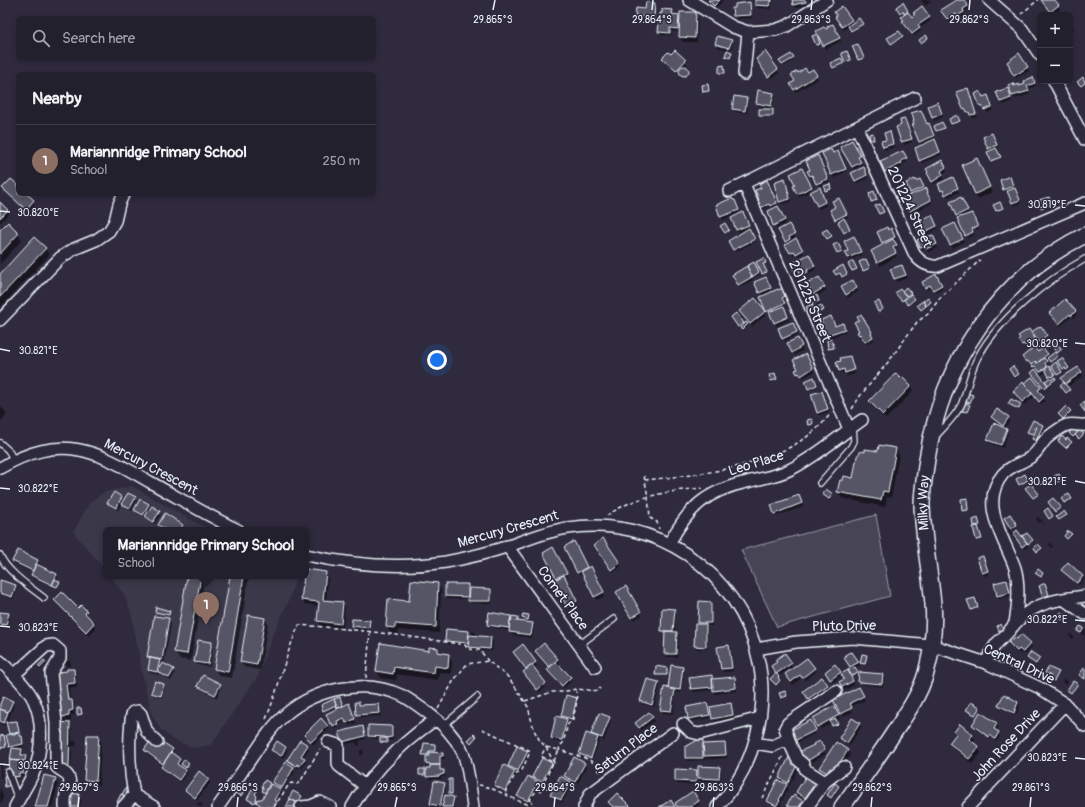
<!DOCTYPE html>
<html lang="en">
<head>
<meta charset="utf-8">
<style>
	:root { --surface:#23202e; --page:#2b2836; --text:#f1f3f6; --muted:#a3a3aa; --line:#403e4a; --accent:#ff9aa2 }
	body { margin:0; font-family:Pangolin,sans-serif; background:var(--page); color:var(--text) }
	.controls { position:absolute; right:12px; top:12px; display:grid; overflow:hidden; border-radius:6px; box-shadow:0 2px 6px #0003 }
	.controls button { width:36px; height:36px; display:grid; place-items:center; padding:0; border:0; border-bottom:1px solid var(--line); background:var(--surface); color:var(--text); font:20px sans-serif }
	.you { position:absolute; left:437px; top:360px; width:14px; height:14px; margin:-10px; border:3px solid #fff; border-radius:50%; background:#1a73e8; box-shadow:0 0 0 6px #1a73e833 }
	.badge { display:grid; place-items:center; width:26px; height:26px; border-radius:50%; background:var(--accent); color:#fff; font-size:13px; font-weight:700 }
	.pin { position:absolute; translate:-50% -33px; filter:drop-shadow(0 1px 2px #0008) }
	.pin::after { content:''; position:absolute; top:21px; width:14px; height:12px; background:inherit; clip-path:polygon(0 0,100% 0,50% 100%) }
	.popup { position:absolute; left:103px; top:527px; width:206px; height:52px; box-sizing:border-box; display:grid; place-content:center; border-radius:6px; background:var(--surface); filter:drop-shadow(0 1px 3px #0005); font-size:13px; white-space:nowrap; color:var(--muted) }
	.popup b { font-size:15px; color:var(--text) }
	.popup::after { content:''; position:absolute; left:50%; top:100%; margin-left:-8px; border:8px solid transparent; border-top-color:var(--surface) }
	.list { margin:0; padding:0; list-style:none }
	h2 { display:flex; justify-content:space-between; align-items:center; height:52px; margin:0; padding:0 16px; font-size:17px }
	h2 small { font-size:13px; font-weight:400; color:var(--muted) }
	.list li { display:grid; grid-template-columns:26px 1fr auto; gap:12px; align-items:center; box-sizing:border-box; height:72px; padding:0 16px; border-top:1px solid var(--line) }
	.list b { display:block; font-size:15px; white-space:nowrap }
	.list p { margin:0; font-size:13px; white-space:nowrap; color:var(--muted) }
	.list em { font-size:13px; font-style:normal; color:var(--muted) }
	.icon { flex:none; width:22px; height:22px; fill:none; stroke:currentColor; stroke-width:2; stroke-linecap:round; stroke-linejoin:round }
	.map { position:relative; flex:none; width:1085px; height:807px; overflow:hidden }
	.search { position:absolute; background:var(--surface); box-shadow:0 2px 6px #0003; left:16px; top:16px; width:360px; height:44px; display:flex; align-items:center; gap:10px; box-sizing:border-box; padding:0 14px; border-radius:6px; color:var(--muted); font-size:15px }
	.panel { position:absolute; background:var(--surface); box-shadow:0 2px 6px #0003; left:16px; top:72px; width:360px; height:124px; border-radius:6px }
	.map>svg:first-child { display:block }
	.built { fill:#3b3749 }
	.green { fill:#464455; stroke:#979aa6 }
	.shadow { fill:#0007; fill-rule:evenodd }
	.building { fill:#575565; stroke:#e8f1f8 }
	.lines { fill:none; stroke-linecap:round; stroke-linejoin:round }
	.lane-casing { stroke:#e8f1f8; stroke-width:8 }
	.street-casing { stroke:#e8f1f8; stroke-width:14 }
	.secondary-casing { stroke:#e8f1f8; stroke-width:18 }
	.path { stroke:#e8f1f8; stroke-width:1.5; stroke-dasharray:4 3; stroke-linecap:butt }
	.lane { stroke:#2f2a3d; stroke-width:5.5 }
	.street { stroke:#2f2a3d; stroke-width:11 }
	.secondary { stroke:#2f2a3d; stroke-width:15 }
	.ticks { fill:none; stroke:#e8f1f8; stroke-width:1.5 }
	.labels { text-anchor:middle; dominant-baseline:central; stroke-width:3; stroke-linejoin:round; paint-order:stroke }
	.street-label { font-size:14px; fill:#e8f1f8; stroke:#2f2a3d }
	.ticks-label { font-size:10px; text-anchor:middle; fill:#e8f1f8; stroke:#2f2a3d; stroke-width:3; stroke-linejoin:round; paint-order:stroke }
</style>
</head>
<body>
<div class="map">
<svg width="1085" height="807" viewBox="0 0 1085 807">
	<rect width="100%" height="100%" fill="#2f2a3d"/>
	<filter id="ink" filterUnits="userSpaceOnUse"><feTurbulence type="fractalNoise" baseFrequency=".025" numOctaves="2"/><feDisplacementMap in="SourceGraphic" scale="8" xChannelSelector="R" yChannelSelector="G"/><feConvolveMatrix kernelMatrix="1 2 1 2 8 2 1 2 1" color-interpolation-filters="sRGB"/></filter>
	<g filter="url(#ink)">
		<path class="built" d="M132,486L198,524L211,530H106V571L73,532L89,503L104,492Z
			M110,576H296L290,598L272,637L258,676L211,745L193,748L172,739L160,729L152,715L142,674L131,612L123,593Z"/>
		<path class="green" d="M876,515L890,596L777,627L741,550Z"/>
		<path class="shadow" d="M709,0H722L723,1L716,8Z
			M756,0H774L773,4H771V9L758,8L756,5Z
			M793,0H805L807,5L796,8Z
			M921,0H931L926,6Z
			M958,0H963L969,9L965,12V10L952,18L953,19L949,22L942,10Z
			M1043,0H1054L1060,9L1052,15L1044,4Z
			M750,3L751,6L752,18L736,19L733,9Z
			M655,4L656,7L655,23L647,22L645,19L638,18L636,15V9L646,10Z
			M902,4L911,18L929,17L931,20L919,29L921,31L914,36L905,24L906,14L904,12L902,13L898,7Z
			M842,7L853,23L859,20L862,25L852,32L849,26L844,30L838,20V16Z
			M672,11L674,14L678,16L681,20L696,13L698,18L697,42H683L680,37V32L672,31L671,35H661L659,32L662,14Z
			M964,13L965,15L960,18L958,16Z
			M1070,21L1074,29L1070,31Z
			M832,25L841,41L826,49L817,32L825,30Z
			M899,32L903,38L892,44L889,39Z
			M731,41L733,44L730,52L732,54L731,58L726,56L728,50L718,47L716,44Z
			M765,52L779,73L771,79L759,62Z
			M791,55L794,60L784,66L781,61Z
			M1019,55L1029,71L1016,78L1010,69Z
			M841,59L843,64L834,69L831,64Z
			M1070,59L1074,66L1070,69Z
			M665,61H685L687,64L684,67H686L687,69L688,74L684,76L679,72L678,73Z
			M813,70L818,79L796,92L791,85L797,81L798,74L808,73Z
			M1034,82L1036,86L1028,89L1030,94L1015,99L1009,86L1019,87Z
			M968,89L977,117L973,118L971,115H969L967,111H965L963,108Z
			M1009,92L1012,101L1003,105L998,93Z
			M773,94L775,97L772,109L759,106L757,103Z
			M746,99L748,102L747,113L735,112L733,109Z
			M983,99L989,100L993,110L987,113L985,108L983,109L981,106Z
			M929,106H939L943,117L934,121Z
			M773,110V117H761L760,116Z
			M921,111L927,125L931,130L941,155L922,163L920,160L922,146L920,141L915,125Z
			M905,120L912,142L904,145L898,127L902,126Z
			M942,124L944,129L938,132L935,126Z
			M992,134L998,148L996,149L1000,158L993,162L989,153L990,152L989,148Z
			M891,136L894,147L885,150L884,147Z
			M851,141L862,159L859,161L862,165L854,169L841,147Z
			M903,152L908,161L902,165L903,167L888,174L881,162Z
			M823,153L839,155L846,172L834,178Z
			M819,160L829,182L819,186L815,178L812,179L809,171L811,170Z
			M942,161L947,171L941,174L944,179L934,184L928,173Z
			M979,164L992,192L978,199L975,194Z
			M802,170L813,192L821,191L826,206L819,209L811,191L799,197L798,194Z
			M865,171L868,178L857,183L855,180Z
			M785,179L791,202L782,204L780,201Z
			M954,181L959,192L948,197L945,192L943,193L939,185Z
			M1011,181L1021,203L1014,206L1008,192H1006L1004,189Z
			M915,182L921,183L924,190L928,193L929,196H928L932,203L912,213L904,199L913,195L907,184Z
			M769,184L777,206L786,224L776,229L769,212L773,210L771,206L762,210L761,207V200Z
			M18,187V194H26L35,204L28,212L4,188Z
			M1049,198L1052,205L1043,208L1042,207Z
			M838,199L848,217L843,220L850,231L845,233L839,222H838L832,210L836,208Z
			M963,201L969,215L973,217L979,230L977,229L965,235L957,215Z
			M0,204L9,213L0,223Z
			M736,204L739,213L723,220L717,206Z
			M744,217L755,242L735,252L729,241L746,231V230L739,233L732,218Z
			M933,219L938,229L925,235L927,238L934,239L938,248L928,252L926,248L923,250L918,240L923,237L921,233Z
			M789,225L796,237L790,241L791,243L796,240L804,253L798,256L796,253L793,255L780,230Z
			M956,227L964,242L952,248L944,229Z
			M890,230L896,240L894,241L897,248L894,250L897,256L880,266L872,252L884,245L878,232Z
			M0,232L18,234L22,240L0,264Z
			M973,233L974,235L967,238L966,236Z
			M856,240L862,255L850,260L846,253L849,251Z
			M45,248L49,255L0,308V275Z
			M809,256L816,269L807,274L808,275L803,278L800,272L797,274L792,264Z
			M753,264L759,274L752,278L753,280L740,287L733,275Z
			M843,267L847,275L844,277L842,274L837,276L835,271Z
			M892,270H904L907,278L897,282Z
			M936,276L943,288L935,292L932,287L927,290L923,283Z
			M819,278L826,290L816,297L823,311L812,316L808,308L811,306L808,300L816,297L808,284ZM817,303L819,308L814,310L812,305Z
			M767,281L772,293L782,290L787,299L783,302L786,307L784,308L789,320L777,326L771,313L769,314L767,312L761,298L763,297L756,283Z
			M852,281L858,291L848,298L842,287Z
			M906,289L915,301L909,306L905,300L903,302L897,294Z
			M765,312L766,315L752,326L742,314Z
			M1075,312L1077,314L1073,318L1072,316L1061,326L1052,316Z
			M736,314L744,325L746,323L748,326L743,331L732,317Z
			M861,316L873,335L872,336L874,340L867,344L858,332L860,331Z
			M794,327L798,335L785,341L779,329Z
			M835,327H844L846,332L829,338L823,328Z
			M1041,328L1048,338L1041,344L1038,340L1027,348L1026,346L1024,347L1021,343L1031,334Z
			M797,340L803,350L795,355L788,343Z
			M1043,349L1049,358L1055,354L1057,358L1051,362L1049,358L1045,361L1048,365L1046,366L1047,369L1049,368L1056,381L1045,389L1033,374L1045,383L1050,379L1053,383L1054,382L1052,380L1054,379L1053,376L1051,377L1047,371L1042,375L1037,368L1035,370L1030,363L1029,364L1025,360Z
			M805,355L814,372L803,378L802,376L800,377L797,371L799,370Z
			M851,360L855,374L847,376L845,372L842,373L840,370Z
			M1078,368L1083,376L1067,387L1070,391L1067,394L1061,385Z
			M814,378L817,387L809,389V388Z
			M1031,378L1042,392L1039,394L1045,401L1041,404L1035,396L1024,405L1014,391Z
			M910,386L913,391L886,419L873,406L870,402Z
			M822,392L829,412L819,415L818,412Z
			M972,395L970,404L968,403L970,407L967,413L963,411L967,403L965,401Z
			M0,405L7,414L0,422Z
			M1070,411L1071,412L1064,419L1060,415Z
			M992,417L1008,418L1010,421L1004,429L1008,432L1003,448L990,443L988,440L1004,428L994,420Z
			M811,420L814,425L811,426L809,422Z
			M1033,421L1042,426L1044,429L1037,444L1034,442L1033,439L1034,436L1030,435L1029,432Z
			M1078,433L1084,436L1080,440L1076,435L1074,437L1071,434Z
			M895,448L899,455L891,498L887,497L885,507L842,498L838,492L853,479L879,452Z
			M1069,496L1072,501L1065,504L1063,499Z
			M121,498L124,502L135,498L137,501L132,511L124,507L122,503L118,510L110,506L108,503Z
			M800,499L803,507L776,516L775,513Z
			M148,504L150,507L144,517L137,513L135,510Z
			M153,507L160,512L161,515L155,524L148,519L146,515Z
			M1064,512L1066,517L1060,521L1058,517Z
			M1009,515L1017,527L1013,530L1005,519Z
			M1038,517L1042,521L1045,525H1044L1041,521L1039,523L1037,520L1036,519Z
			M974,521H978L980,526L978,527L982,540L978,541L977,540L974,528H976Z
			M159,525H182L184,528L183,530H165Z
			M1009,529L1012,534L1011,535L1008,530Z
			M1016,537L1025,541L1028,546L1025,549Z
			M603,540L621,567L613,572L597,548Z
			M574,543L587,569L591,567L605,596L597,600L583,573L580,575L565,547Z
			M1049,543L1053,546L1052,548L1048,544Z
			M553,549L568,576L564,578L578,604L569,609L555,581L558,580L544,553Z
			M18,552L38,561L39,564L38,566L56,574L58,577L56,581L59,584L57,588L54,586L53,587L34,578L32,575L33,573L15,564L13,561Z
			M983,557L989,574L985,576L978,558Z
			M306,570L325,573L328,578L326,601L342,603L345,608L343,628L321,626L318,621L320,606L305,604L302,600Z
			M1063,570L1082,576L1084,579L1079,585Z
			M188,576H205L191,661L179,659L175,652Z
			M231,576H249L232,678L219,676L215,669Z
			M0,581L15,586L17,589L13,599L0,594Z
			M437,584L441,590L439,633L398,630V635L391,634L387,627L389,600L410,602Z
			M1008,584L1011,596L999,599L998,596Z
			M468,585L469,588L491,590L492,593V604L471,603L469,599H448L446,596Z
			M625,587L642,615L634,620L617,592Z
			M55,600L86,612L89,617L88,618L96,628L89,636L58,605Z
			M700,602L711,603L712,606V626H706L708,628L707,649H697L695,646V625H701L699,623Z
			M674,610L676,613L675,633H677L679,636L677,657H667L665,654L666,634L664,633L662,630Z
			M169,611V616L156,612Z
			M0,613L8,614L10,617L8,628L0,627Z
			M510,617L512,619L518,618V622L532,624L534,627L532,638L512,635L510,631L489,627L488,624Z
			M168,619L171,624L164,665L173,670L175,673L171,681L161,675L159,672V675L150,673L149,670L150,661L148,657Z
			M265,619L268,624L260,670L244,667L241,662Z
			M369,621L371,624L370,630L354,629L352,626Z
			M1081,627L1085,630V636L1078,631Z
			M472,631L476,633L475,636L491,638L493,641L492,651L470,650L469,646L448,644L446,640L468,632L470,636H473L472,634Z
			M1070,634L1074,637L1073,639L1069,636Z
			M1021,635L1032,647L1025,655L1022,652L1020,654L1010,643L1017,640Z
			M211,643L213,646L210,667L197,665L195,662Z
			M729,646L731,649L733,671L723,672L721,669L719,648Z
			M438,649L440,654L448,655L452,662L451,674L439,672L438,680L397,674L396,680L381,678L377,671Z
			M852,653L860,665L855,668L858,674L853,677L850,671L852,669L847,662V657Z
			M1031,653L1040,660L1037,665L1028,658Z
			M538,654L557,659L559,662L557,664L572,680L564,688L550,673L548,670L551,668Z
			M516,655L535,663L537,665L533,668L546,687L539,692L526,675L527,670Z
			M785,655L792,667L779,676L773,666Z
			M807,659L816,672L805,680L803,677L793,685L788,677Z
			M44,661L46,664L41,669L40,667Z
			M70,661L71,666H67L66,662Z
			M835,666L841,675L848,672L854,685L844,690L840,682L845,680L843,675L833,682L828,675Z
			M672,667L683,668L684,671L681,693L676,692L673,714L663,713L661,709L669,688Z
			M73,670L76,675L77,688H69L70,701H71L74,706L75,715H71V721L62,722V723L70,724L72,729V741H76V746H72L71,773H60L57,717L68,672Z
			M882,675L884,678L883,687L861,684L859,681Z
			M712,676L714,680L734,678L736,681L737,691L715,694L713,690L693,692L692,689L691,679Z
			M822,678L829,689L811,702L806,694Z
			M1064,679L1068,682L1066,685L1062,682Z
			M658,683L660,686L654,707L643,704L642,701Z
			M220,684L222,687L217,698L200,689L198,686Z
			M163,685L165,688L162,698L154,696L152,693Z
			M859,688L865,700L850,707L853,712L842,717L834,700Z
			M1004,695L1018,703L1020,706L1016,715L1001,708L999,705Z
			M339,698L343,707L350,708L356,723L349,725L346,721L338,724L339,727L335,729L331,723L339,709L338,706L324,711L322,706Z
			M576,698L578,701L573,721L566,719L568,723L564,740L553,737V739L552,737L564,719L562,716Z
			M13,702L14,705L6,726L0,723V707Z
			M358,703L360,706L379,705L380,708L381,716L358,717L357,714Z
			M707,704L711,718L691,721L689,718Z
			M731,704L734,718L714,721L713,718Z
			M834,707L840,718L836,721L838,725L834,727L832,723L820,729L814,718Z
			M649,713L654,721L641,730L638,726Z
			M599,714L609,718L611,721L604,741L600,739L592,760L582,757L580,754L591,735Z
			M981,714L997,724L998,727L996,732L1000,736L997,741L992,738L991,739L975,729L973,725Z
			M852,719L860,724L861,727L849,746L842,741L840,738Z
			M795,721L799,728L810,722L816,733L796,743L790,732L796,729L793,723Z
			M16,722L20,737H21L23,740L24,747L16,749L22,750L23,753V756H25L27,759L26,764H24L25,766L24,776H20V779H15L13,775H11L9,771L12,750L10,746L8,723Z
			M328,726L329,729L313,745L305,735Z
			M362,727L366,739L359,741L360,745L357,746L356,742L345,744L343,741Z
			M392,727L394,730L393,740L387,741V744L381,743V739L370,738L369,735Z
			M955,733L972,735L975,740L972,743L978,748L981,753L972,764L953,748L950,743L956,735Z
			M98,736L101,741L99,785L88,784L85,779Z
			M703,738L704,745L725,744L726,747L727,758L687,761L686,758V747Z
			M553,739L564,742V743L554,741Z
			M300,741L308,746L309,749L303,758L306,762L302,768L299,767L298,768L289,763L288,760Z
			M819,742L826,754L807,765L800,754Z
			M165,744L173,750L174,753L173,755L179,759L181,762L179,766L186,771L187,774L181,782L164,770L162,767L163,765L147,754L145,751L162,748Z
			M425,744L434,745L436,748V754H443L445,759H441V771H444L446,777H441L442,779H429L427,776L431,769V766H429L427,763V758H425L423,755Z
			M285,748L287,751L283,758L274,753L272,750Z
			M360,750H363V755H360Z
			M848,751L850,756L838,775L830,777L823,773L820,768Z
			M527,752L529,755L520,774L513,770L516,774L507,793L497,788L495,785L511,770L509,766Z
			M0,761L3,769H1L2,777L0,778Z
			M798,762L800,765L790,785L785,783L788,788L781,803V805L779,807H775L770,804L768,801L783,784L780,778Z
			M286,763L294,768L295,771L283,790L275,785L274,782Z
			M551,764L553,767L544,785L537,781L539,786L530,804L520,799L519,796L535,781L533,777Z
			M584,764L586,767L578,783L566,776V778L565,776Z
			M720,768L721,771V782L700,781L698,776L697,785L677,784L676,781L696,771L699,776Z
			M200,773L209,780L210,783L197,800L188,793L186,790Z
			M809,774L819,782L807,801L799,796L797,793Z
			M55,779L58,784L52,807H36Z
			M567,779L577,784L569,780L572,785L562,803L553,798L551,795L568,781Z
			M265,781L271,786L280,790L282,793L276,802L278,805L277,807H261L258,802L259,799L262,800L266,794L263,791Z
			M444,784L446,787L444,796L454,798L455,801L454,807H443L442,805V807H432L431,804Z
			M0,786L3,797L2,802L0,803Z
			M838,787L839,788L832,798L829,796Z
			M246,788V789L242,797L237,794V793Z
			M692,792L700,804L696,807H678Z
			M78,795L81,800L80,807H66Z
			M301,796L302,798L298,805L287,807L291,800L290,798Z
			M791,799L802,802L804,805L803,807H787Z
			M199,802L203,805L201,807L197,804Z"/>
		<path class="building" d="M708,0H720L714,6Z
			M755,0H772V2L770,1L769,6L755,5Z
			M792,0H805L806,2L793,5Z
			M956,0H965L968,6L963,9L964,12L957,16L956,14L947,19L940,10Z
			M1041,0H1055L1059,5L1050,12Z
			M646,2L655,3L654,20L644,19V17L635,15L636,8L645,9Z
			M750,2L751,15L733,16L732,8H735V4Z
			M903,2L908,11L904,14L903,11L900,13L896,7Z
			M842,6L852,20L842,27L835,17L837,16L834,12Z
			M922,6L930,17L918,25L920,28L912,34L902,21L904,20L901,17L908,12L912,17L915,14L913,13Z
			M662,9L673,10L672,14L679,15L678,29L670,28V33L658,32L660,13H662Z
			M680,12H696L695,38L679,37Z
			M859,18L863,24L851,31L848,26Z
			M833,24L840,38L823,46L816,31L824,27L826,29L828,28L827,26Z
			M899,31L903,36L891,44L887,38Z
			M817,34L820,44L816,45L812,36Z
			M926,35L928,38L921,43L919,40Z
			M717,36L732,40L729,48L715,44Z
			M858,44L864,58L858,60L852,46Z
			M675,50L686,60L676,71L662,58L668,52L671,54Z
			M727,50L732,52L730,58L725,56Z
			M765,51L778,69L768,77L756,59Z
			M847,51L851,60L845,62L841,53Z
			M1019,53L1028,67L1014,76L1009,68L1010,67L1007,62Z
			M791,54L794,58L782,65L779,61Z
			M841,58L844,63L833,68L830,63Z
			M724,65L725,73H719V66Z
			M679 71a5 5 0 1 1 10 0a5 5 0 1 1-10 0Z
			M805,68L808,72L813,69L817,75L794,90L790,84L795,81L791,75L797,71L798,73Z
			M1033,77L1035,83L1027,86L1029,91L1012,96L1008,85L1013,83L1014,86L1019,84V86L1025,84L1024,81Z
			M1083,77L1085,83L1081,86L1077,82Z
			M708,84L709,91L703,92L702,85Z
			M968,88L976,114L970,115L969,112H967L965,108L963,109L956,92Z
			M1008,88L1011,98L1000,102L996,92Z
			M758,90L774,93L771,106L756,103Z
			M980,91L983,97L988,95L992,107L984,110L982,106L980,107L975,94Z
			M734,96L747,98L745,111L732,109Z
			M938,102L942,114L932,118L928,106Z
			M759,109H773V116H759Z
			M921,110L927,124L929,123L934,136L919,142L912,125L914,124L913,121L914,120L911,113Z
			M957,115L960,121L951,124L949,119Z
			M905,119L912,139L901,142L896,127L901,125L900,120Z
			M942,122L945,128L936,131L934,126Z
			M890,131L893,144L883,147L881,141L886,140L884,133Z
			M873,133L874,140H870L869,134Z
			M992,133L997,145L988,149L983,137Z
			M935,139L940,152L919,161L915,148Z
			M852,140L861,156L858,157L861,162L852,167L840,147Z
			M996,148L1001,157L991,161L987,152Z
			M831,149L833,153L838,151L846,169L831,175L822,153Z
			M903,151L907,158L901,161L902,163L885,172L880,161Z
			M818,155L828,179L816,184L812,175L810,176L807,171L810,170L806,161Z
			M977,158L990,187L975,194L962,165Z
			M942,160L946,167L941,171L943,175L932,182L927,173L928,172L926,169Z
			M864,167L867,175L855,181L851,173Z
			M802,168L812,187L797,194L793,186L795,185L790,174Z
			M1010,176L1013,186L1003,190L1000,180Z
			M953,177L958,188L945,195L943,190L941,191L938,184Z
			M785,178L790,199L779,202L774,183L777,182L776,181Z
			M11,179L18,185V194H27L34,200L26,210L2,188Z
			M915,179L916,181L920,179L924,187L910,193L906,183Z
			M767,180L777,203L770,206L769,204L760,208L757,201L759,200L755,190L761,188L759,184Z
			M830,184L831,189L825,191L824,186Z
			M820,187L825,202L817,206L810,192Z
			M927,188L928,193H927L931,200L910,211L903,198Z
			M1015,188L1020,200L1012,203L1007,191Z
			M874,191L877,200L871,202L869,193Z
			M961,197L968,210L956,216L950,202Z
			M1049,197L1052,204L1041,208L1039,200Z
			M732,198L733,200H735L739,210L720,217L716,205Z
			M839,198L847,214L835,220L830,210L835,207L832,201Z
			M0,202L8,210L0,218Z
			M1000,202L1003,208L996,211L993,205Z
			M880,204L884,212L879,214L875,206Z
			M778,206L785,220L773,226L768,211Z
			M743,212L749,225L736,230L731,218Z
			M972,213L978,227L972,229L973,232L965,236L957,218Z
			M932,215L937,226L920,234L915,222Z
			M844,218L850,229L844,233L838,222Z
			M8,222L19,233L0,254V230Z
			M725,223L729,230L725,233L720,226Z
			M955,223L963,239L950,245L942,229Z
			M789,224L795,234L789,237L790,239L785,242L778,230Z
			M887,227L888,230L891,228L895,237L882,243L877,232Z
			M749,228L755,239L733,250L728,241Z
			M827,229L832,236L827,239L822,232Z
			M926,235L927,237L933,235L937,244L926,249L924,246L920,247L917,240Z
			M854,236L861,252L848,258L845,252L848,251L844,241Z
			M34,237L46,248L0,297V274Z
			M796,238L803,250L796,254L794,251L790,253L785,245Z
			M893,239L897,245L893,247L896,253L877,263L871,251Z
			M838,243L842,251L837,253L833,245Z
			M809,254L815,266L807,270L808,272L801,275L798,269L794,271L791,264Z
			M764,258L766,263L763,264L767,272L762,274L756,262Z
			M866,259L870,268L863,271L859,262Z
			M853,261L857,269L852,271L848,264Z
			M754,262L759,272L752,277L747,266Z
			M843,265L847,274L842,277L840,273L836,275L833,271Z
			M902,265L906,275L894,279L890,269Z
			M747,266L752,277L738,285L732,275Z
			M936,274L942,285L933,290L930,285L925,288L922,282Z
			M766,277L771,288L759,293L754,282Z
			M819,277L825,287L813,294L807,284Z
			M853,280L857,288L846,295L841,286Z
			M906,287L911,293L907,296L902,291Z
			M782,288L787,295L782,298L785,303L766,312L760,297L778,289L779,290Z
			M900,289L907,297L902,301L895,293Z
			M911,294L915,299L908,305L904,300Z
			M817,295L819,301L809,305L807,300Z
			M928,297L931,302L926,306L923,301Z
			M755,298L766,311L750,324L739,311Z
			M1065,299L1076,311L1071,316L1070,314L1059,324L1049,313Z
			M879,301L883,309L878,312L874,303Z
			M923,301L926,306L921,310L917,305Z
			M812,304L814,308L811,310L813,314L810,315L806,307Z
			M821,305L824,310L814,314L812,310Z
			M784,306L788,317L774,323L769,312Z
			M736,313L744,323L738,327L731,317Z
			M861,314L872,332L871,333L873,337L865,342L860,334L859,335L857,332L859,331L854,322L859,320L857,317Z
			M831,316L835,326L843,323L845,329L827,335L824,329L823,330L822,327L823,326L821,320Z
			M746,322L748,324L742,330L740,328Z
			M793,322L797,332L782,339L778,328Z
			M1041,326L1047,335L1039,342L1031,332Z
			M1029,329L1035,338L1025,346L1024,344L1022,345L1018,340L1020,338L1018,336Z
			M798,338L802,346L792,353L787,343Z
			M832,339L834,348L828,349L827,340Z
			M1056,343L1062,349L1057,353L1052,346Z
			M1034,347L1038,352L1043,348L1048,354L1037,363L1035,361L1031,365L1028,361L1026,362L1022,357Z
			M1055,352L1058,356L1050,362L1047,358Z
			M806,354L813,368L801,376L799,373L797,374L795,370L798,369L793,360Z
			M850,356L854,370L845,373L844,369L839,371L836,362L841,361L840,358Z
			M1044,358L1047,361L1045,363L1047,367L1040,372L1035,366L1033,367L1031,365L1035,361L1037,363Z
			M1062,358L1069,368L1066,370L1065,368L1063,369L1057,361Z
			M1056,362L1062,372L1057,375L1051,366Z
			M1013,366L1019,374L1014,377L1009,369Z
			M1049,366L1055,375L1052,377L1051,376L1049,377L1045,369Z
			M1078,367L1082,372L1065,384L1061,378Z
			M1035,369L1048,385L1044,388L1031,373Z
			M775,373L777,379L771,381L769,375Z
			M896,373L900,378L901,376L911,386L883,415L869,401Z
			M814,377L817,385L808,389L805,381Z
			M1032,377L1041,388L1038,390L1044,397L1039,402L1024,383Z
			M1055,377L1056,379L1048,385L1045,381L1050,378L1051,380Z
			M1023,382L1032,394L1022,402L1013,391Z
			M1064,382L1070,390L1066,393L1060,385Z
			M822,391L828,409L817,413L811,394Z
			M967,393L973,395L970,403L964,401Z
			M1011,399L1021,404L1019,409L1008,404Z
			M1085,401V412L1080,405Z
			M966,403L970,405L967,412L962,411Z
			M1066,406L1071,411L1063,419L1058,414Z
			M997,409L1009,417L1003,426L991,417Z
			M807 422a3 3 0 1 1 6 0a3 3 0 1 1-6 0Z
			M1033,420L1043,425L1036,441L1032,439L1037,427H1035L1032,434L1027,432Z
			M994,423L1007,429L1001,445L987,440Z
			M1074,428L1078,432L1073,437L1069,433Z
			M1079,430L1084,434L1079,439L1075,435Z
			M1062,436L1066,440L1067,438L1072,442L1066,448L1058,441Z
			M879,445L896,448L888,492L883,491L881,500L837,492L840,480H843L844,476L853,478L857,456L861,451L865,452V449L878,451Z
			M1025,474L1028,480L1019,485L1016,479Z
			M1059,474L1062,480L1057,482L1054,476Z
			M1031,484L1039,494L1033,498L1025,488Z
			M826,489L833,494L829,499L822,494Z
			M114,492L122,497L116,508L107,503Z
			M128,493L136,497L130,508L121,504Z
			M1069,494L1072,499L1064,503L1061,498Z
			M799,495L802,503L774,514L771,505Z
			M967,498L968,510L962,511L961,499Z
			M1053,498L1061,507L1055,512L1048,502Z
			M140,499L149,504L143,515L134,510Z
			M152,506L160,511L153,522L145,516Z
			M1048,508L1053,516L1049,519L1044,511Z
			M1064,511L1067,515L1059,520L1056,517Z
			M165,513L183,525L180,530H166L158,525Z
			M1010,514L1017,525L1011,529L1004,518Z
			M978,518L980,525L974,526L973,520Z
			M978,526L982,539L976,540L973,527Z
			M1017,530L1027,543L1022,547L1013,534Z
			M1068,531L1072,534L1067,539L1064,536Z
			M1027,533L1033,540L1028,544L1022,536Z
			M603,538L620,563L611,570L594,545Z
			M574,541L587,567L577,573L564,547Z
			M1038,544L1042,548L1037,552L1034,548Z
			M553,547L567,573L556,578L543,553Z
			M18,550L38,560L33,571L12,561Z
			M983,556L988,571L982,573L977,558Z
			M1068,562L1083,576L1077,583L1061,570Z
			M36,564L57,574L52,585L31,575Z
			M591,566L604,592L594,597L581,571Z
			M306,569L326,572L323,600L343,602L341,624L317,621L319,602L301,600L304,576H306Z
			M1038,569L1043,573L1041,577L1035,573Z
			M564,575L577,601L567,607L553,581Z
			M187,576H201L187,654L174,652Z
			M230,576H244L228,672L214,669Z
			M55,579L60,582L57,587L52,585Z
			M0,580L16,585L12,597L0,593Z
			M411,580L438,583L436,627L395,624V628L386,627L388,599L409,601Z
			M1007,580L1010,593L997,596L994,583Z
			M1045,583L1049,595L1043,597L1039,586Z
			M445,584H468V597L445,596Z
			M626,586L641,612L631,618L616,592Z
			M469,588L491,589V601H468Z
			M62,592L78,608L81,605L87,611L85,613L94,623L86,632L54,600Z
			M975,598L978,607L971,610L967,600Z
			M699,601L711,602V623H698Z
			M156,607L170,611L169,615L155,612Z
			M662,608L675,609L673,631H661Z
			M0,612L9,613L6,625L0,624Z
			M489,612L511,616L509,628L487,625Z
			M1061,612L1065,615L1062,620L1058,617Z
			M523,614L529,615L528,620L522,618Z
			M248,615L265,618L257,665L240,662Z
			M154,616L169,618L162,660L147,657Z
			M512,616L518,617V621L511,620Z
			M352,619L370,620L369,628L351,626Z
			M510,620L533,623L531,635L509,632Z
			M695,624H706V647L694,646Z
			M1001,624L1003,629L999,631L997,626Z
			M1080,626L1084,628L1081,633L1077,631Z
			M446,629L469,631L468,643L445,641Z
			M665,631L677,632L676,654H664Z
			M1021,634L1031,643L1023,652L1019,649L1017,651L1009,643L1015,637L1017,639Z
			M469,635L491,637L490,649L468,647Z
			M198,640L212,642L208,664L194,662Z
			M380,643L429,651V647L438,648V652L449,654L448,668L435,666L434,673L394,667L393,674L376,671Z
			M544,643L558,659L549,667L535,651Z
			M523,644L536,662L526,669L513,652Z
			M729,645L732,668L721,669L717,647Z
			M850,652L851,653L852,652L859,662L850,667L844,658L846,657L845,655Z
			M1031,652L1040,658L1036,664L1027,658Z
			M785,653L792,663L776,674L771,666L777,662L775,660Z
			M862,654L867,655L865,664L860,663Z
			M150,658L160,660L157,672L148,670Z
			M807,658L815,668L802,678L800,675L791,682L785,674Z
			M44,660L46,662L40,668L38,666Z
			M556,662L571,677L562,686L547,670Z
			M163,663L174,669L169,678L158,672Z
			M835,664L841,672L830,680L825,672Z
			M532,665L546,683L537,690L523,672Z
			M671,665L683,667L680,690L668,688Z
			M656,666L667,668V675H655Z
			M855,667L858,673L852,676L848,670Z
			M1048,667L1059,672L1054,681L1050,679L1051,676L1045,673Z
			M1084,668H1085V679L1079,675Z
			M67,669H74L75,683L66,684L68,700H72L73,710L69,711V716L56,718L52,673L67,671Z
			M848,670L853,681L842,687L839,682L844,679L841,674Z
			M859,672L883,674L882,684L858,682Z
			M776,673L779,677L778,678L780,680L776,685L770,679Z
			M203,675L221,684L215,695L197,686Z
			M712,675L713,687L691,689L689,678Z
			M735,677L736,688L713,691L712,679Z
			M822,677L828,685L808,699L803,691Z
			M647,679L659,682L652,705L640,701Z
			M155,681L164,684L161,696L151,693Z
			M1073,681L1078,684L1071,693L1067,690Z
			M664,687L675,690L671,711L660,710Z
			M859,687L864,696L850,703L852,708L840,714L833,700Z
			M785,691L787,696L781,698L779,693Z
			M1004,694L1018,702L1014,713L998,705Z
			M566,695L577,698L572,719L561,716Z
			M3,697L13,701L8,712L0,709V704Z
			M340,697L343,706L337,708L334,699Z
			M334,699L336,705L323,711L321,705Z
			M355,702H359V705L379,704L380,713L356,715Z
			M971,702L980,707L975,715L966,710Z
			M349,703L355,719L346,723L344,718L337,721L338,724L333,726L332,723L330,724L326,714Z
			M707,703L710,715L688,719L686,707Z
			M731,703L733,715L712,719L710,707Z
			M834,706L839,715L817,727L813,718Z
			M77,708H81L82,714L77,715Z
			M0,709L8,712L4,723L0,721Z
			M649,712L653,717L639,728L635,723Z
			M980,712L997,723L994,729L999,732L995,739L990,735L989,737L972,725Z
			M599,713L610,717L602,738L591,734Z
			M556,716L567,719L562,740L551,738Z
			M321,718L328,726L311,742L304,735Z
			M852,718L860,723L847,743L839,738Z
			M836,719L838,724L832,726L830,721Z
			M811,720L816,730L794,741L789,731Z
			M17,721L19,732L9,734L6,722Z
			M58,722L70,723L69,768H57Z
			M960,724L973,735L969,739L979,747L969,759L949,743L956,734L954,732Z
			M368,725L392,726V737L385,738V737L368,736Z
			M363,726L365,736L342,742L339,732Z
			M20,733V736H22L23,744L9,747L6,735Z
			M586,733L598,737L591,758L579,754Z
			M474,734L477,736L471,743L468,740Z
			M4,735L6,747L0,748V736Z
			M87,735H99L96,781L84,780Z
			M703,737V758H685V747Z
			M380,738H387V743L380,742Z
			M151,740L162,746L164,743L173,749L163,764L144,750Z
			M300,740L308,745L301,756L305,758L300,766L297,764L296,766L287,760Z
			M277,741L286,747L281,756L271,750Z
			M820,741L825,750L804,763L799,754L801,751L814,745L813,744Z
			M836,742L848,750L835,770L830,768L827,773L819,768Z
			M424,743L435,744V751H429L428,755H422Z
			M725,743L726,755L704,756L703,744Z
			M517,746L528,751L518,771L508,766Z
			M12,748L22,749L21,755H26L25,761L10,760Z
			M171,752L180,759L177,764L186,770L179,780L161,767Z
			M429,752L443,753V756H440V765H430L429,763L426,764V756H429Z
			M574,757L585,763L575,782L564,776Z
			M789,757L799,761L788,783L779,778Z
			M542,758L552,763L542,782L532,777Z
			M185,759L189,763L186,768L181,764Z
			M10,760L24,762L23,774L19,773V777L12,776L13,772H8Z
			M286,762L294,767L282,788L272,782Z
			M430,765H440V770H444V774L440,775V776L426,777V768H430Z
			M504,765L515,771L505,791L494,785Z
			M698,766L720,767L719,779L698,778Z
			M419,769H425V775H419Z
			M675,769L697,770L696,782L675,781Z
			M199,771L209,779L195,798L185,790Z
			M9,775L11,782L8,786L5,787L4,776Z
			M44,775L56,778L48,807H35Z
			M528,776L538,782L528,801L517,796Z
			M560,776L571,782L561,800L550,795Z
			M806,776L818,779L805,798L796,792Z
			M449,779H452V794H449Z
			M265,780L270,783L265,793L262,791L263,789L262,785Z
			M777,780L787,784L779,800L780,801L776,806L767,801Z
			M434,781L445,783L440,806L430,804Z
			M835,783L839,786L831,798L827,795Z
			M241,784L246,788L241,796L236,793Z
			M271,784L281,789L274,800L277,801L274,807H263L256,802L257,801L258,799H262Z
			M127,786L131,789L126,797L122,794Z
			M253,788L257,791L255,794L257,796L256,798L257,799L254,803L247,799Z
			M293,791L302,796L298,803L289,798Z
			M693,791L699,801L690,807H677L675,803Z
			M66,793L79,794L78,807H65Z
			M617,793L631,807H613L608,802Z
			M121,794L125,796L120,804L117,802Z
			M445,795L454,797L452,807H442Z
			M794,795L803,801L799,807H790L787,805L791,797L792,798Z
			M290,799L299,804L298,807H286Z
			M671,800L675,807H659Z"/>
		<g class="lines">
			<defs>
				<path id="lane" d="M936,436C945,426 957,415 962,403C968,388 970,371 978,357C999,318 1047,280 1085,259
					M0,443L8,450L14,460
					M820,483L851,447L854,441L853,426
					M0,555C6,571 30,587 44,598
					M579,645L614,619
					M443,726L477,697
					M8,772L18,799"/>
				<path id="street" d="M689,0L733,27L748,32L775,30L787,26L827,0
					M989,0L1022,29L1040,55
					M744,74L748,32
					M1054,81L1085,140
					M857,128L915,255C921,263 928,267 938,266L1085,203
					M744,184L849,429
					M729,191L915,98
					M0,320L60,258L74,249L96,240L109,231L115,221L119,204L123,195
					M0,468C61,433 94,449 150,482C179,498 208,516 238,530
					M669,544C688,508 706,491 747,482C762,478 778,476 791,469C817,456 839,436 862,420
					M507,546L595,667
					M306,555C352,565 398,569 446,562C467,558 488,553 509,546C528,539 547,531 568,528C654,514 740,572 758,658C770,709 754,769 717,807
					M1063,599L1085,596
					M1015,623C1018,605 1020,585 1015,568C1005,539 978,504 1003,474C1010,466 1022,463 1031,457C1038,452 1041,444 1047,438C1052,434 1061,427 1067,425C1073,423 1079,426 1085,425
					M756,649L796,642L853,638L931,645L986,663L1040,688L1065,704L1085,726
					M0,661C11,672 28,687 34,701C43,720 42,749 35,769C30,782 21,795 15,807
					M986,663C989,656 992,649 997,643C1001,639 1006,635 1010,630C1024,611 1040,603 1063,599L1085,614
					M14,675L46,646L53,645L60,651V658L51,673L56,723V766C59,771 65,771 68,776C72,783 68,788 66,794C65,798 65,803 65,807
					M683,724L691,732L699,734L760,718
					M328,742L338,745V763L339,766L365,786
					M754,743L773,746L788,739
					M825,782L806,770L803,764L797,759L791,746L785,728L788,723L836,691
					M134,795C130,774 129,754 130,733C131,726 130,718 133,712L138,711L141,714L147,732L157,742
					M123,807L134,795L154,807
					M218,807C230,790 241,773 252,757C262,742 272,726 286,714C317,688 365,678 403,696C412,701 420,707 428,713C442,723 454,735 462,751C468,762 471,793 473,807
					M301,807L311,806L320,802L330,807
					M352,807C372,771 403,742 436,719
					M584,807L590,794L673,733
					M807,807L825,782L844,767
					M968,807L1065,704"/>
				<g id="secondary">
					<path id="s1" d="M842,807C860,782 878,757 895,731C907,713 920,694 926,673C932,651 935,626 933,604C930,571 923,538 922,505C922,490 925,474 927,459C942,363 997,279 1085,235"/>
				</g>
			</defs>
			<use href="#lane" class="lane-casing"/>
			<use href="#street" class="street-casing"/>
			<use href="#secondary" class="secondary-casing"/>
			<path class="path" d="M1021,14L1038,0
				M852,409L860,396L889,361L917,322L928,314L940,298L980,260
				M644,476L648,497L650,518L657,522L659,529
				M645,480C705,474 792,466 831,413
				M607,516C633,496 670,491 702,488
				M366,678L370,632
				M576,689L577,701L573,719L568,724L563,743L560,746L559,750L588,759L598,766L597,769L602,773
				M525,701L552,692H562L576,689L598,691L600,688
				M438,709L454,680L467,664L488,661L508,677L518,691L528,707L534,730L540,741L546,747L559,750L540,791H536L527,804C511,799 496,788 479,785
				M266,719C279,688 285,655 299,625C355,629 410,636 465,645L468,649L480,650L488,661
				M482,729L529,750L530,752L522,770L515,775L504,795
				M546,747L554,763L541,756Z
				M762,798L783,756
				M530,799L534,807
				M274,807L288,786L291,783L297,784L300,782L320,749"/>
			<use href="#lane" class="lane"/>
			<use href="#street" class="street"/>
			<use href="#secondary" class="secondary"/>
		</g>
	</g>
	<path class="ticks" d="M493,10L495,0M652,10L653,0M811,10L812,0M969,10L970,0M1075,205L1085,206M0,211L10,212M1075,343L1085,344M0,349L10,351M1075,481L1085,483M0,488L10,489M1075,620L1085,621M0,626L10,627M1075,758L1085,759M0,764L10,765M78,807L79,797M237,807L238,797M395,807L397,797M554,807L555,797M713,807L714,797M871,807L872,797M1030,807L1031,797"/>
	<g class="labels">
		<g class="street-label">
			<text transform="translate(910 207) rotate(65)">201224 Street</text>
			<text transform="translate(810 301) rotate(67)">201225 Street</text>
			<text transform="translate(756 463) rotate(-17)">Leo Place</text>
			<text transform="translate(151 467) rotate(28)">Mercury Crescent</text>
			<text stroke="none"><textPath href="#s1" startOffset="330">Milky Way</textPath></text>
			<text transform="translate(508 529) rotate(-16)">Mercury Crescent</text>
			<text transform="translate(563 598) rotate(54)">Comet Place</text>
			<text transform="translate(844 626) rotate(-1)">Pluto Drive</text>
			<text transform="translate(1019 664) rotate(25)">Central Drive</text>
			<text transform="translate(1006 745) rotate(-47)">John Rose Drive</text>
			<text transform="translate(626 749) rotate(-37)">Saturn Place</text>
		</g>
	</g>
	<g class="ticks-label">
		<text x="493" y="23">29.865°S</text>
		<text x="652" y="23">29.864°S</text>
		<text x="811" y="23">29.863°S</text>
		<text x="969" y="23">29.862°S</text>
		<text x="1047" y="208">30.819°E</text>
		<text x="38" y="216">30.820°E</text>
		<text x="1047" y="347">30.820°E</text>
		<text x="38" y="354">30.821°E</text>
		<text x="1047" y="485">30.821°E</text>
		<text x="38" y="492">30.822°E</text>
		<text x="1047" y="623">30.822°E</text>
		<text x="38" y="631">30.823°E</text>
		<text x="1047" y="761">30.823°E</text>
		<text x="38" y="769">30.824°E</text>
		<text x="79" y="791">29.867°S</text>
		<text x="238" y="791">29.866°S</text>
		<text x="397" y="791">29.865°S</text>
		<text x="555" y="791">29.864°S</text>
		<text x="714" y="791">29.863°S</text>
		<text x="872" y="791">29.862°S</text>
		<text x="1031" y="791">29.861°S</text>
	</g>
</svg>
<div class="controls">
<button>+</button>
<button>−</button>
</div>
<div class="you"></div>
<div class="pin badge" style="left:206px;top:625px;background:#8d6e63">1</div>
<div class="popup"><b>Mariannridge Primary School</b>School</div>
<div class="search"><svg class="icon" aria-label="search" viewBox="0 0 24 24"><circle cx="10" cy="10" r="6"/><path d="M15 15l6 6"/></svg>Search here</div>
<section class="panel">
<h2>Nearby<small></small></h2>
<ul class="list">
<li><span class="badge" style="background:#8d6e63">1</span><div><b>Mariannridge Primary School</b><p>School</p></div><em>250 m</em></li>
</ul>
</section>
</div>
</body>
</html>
